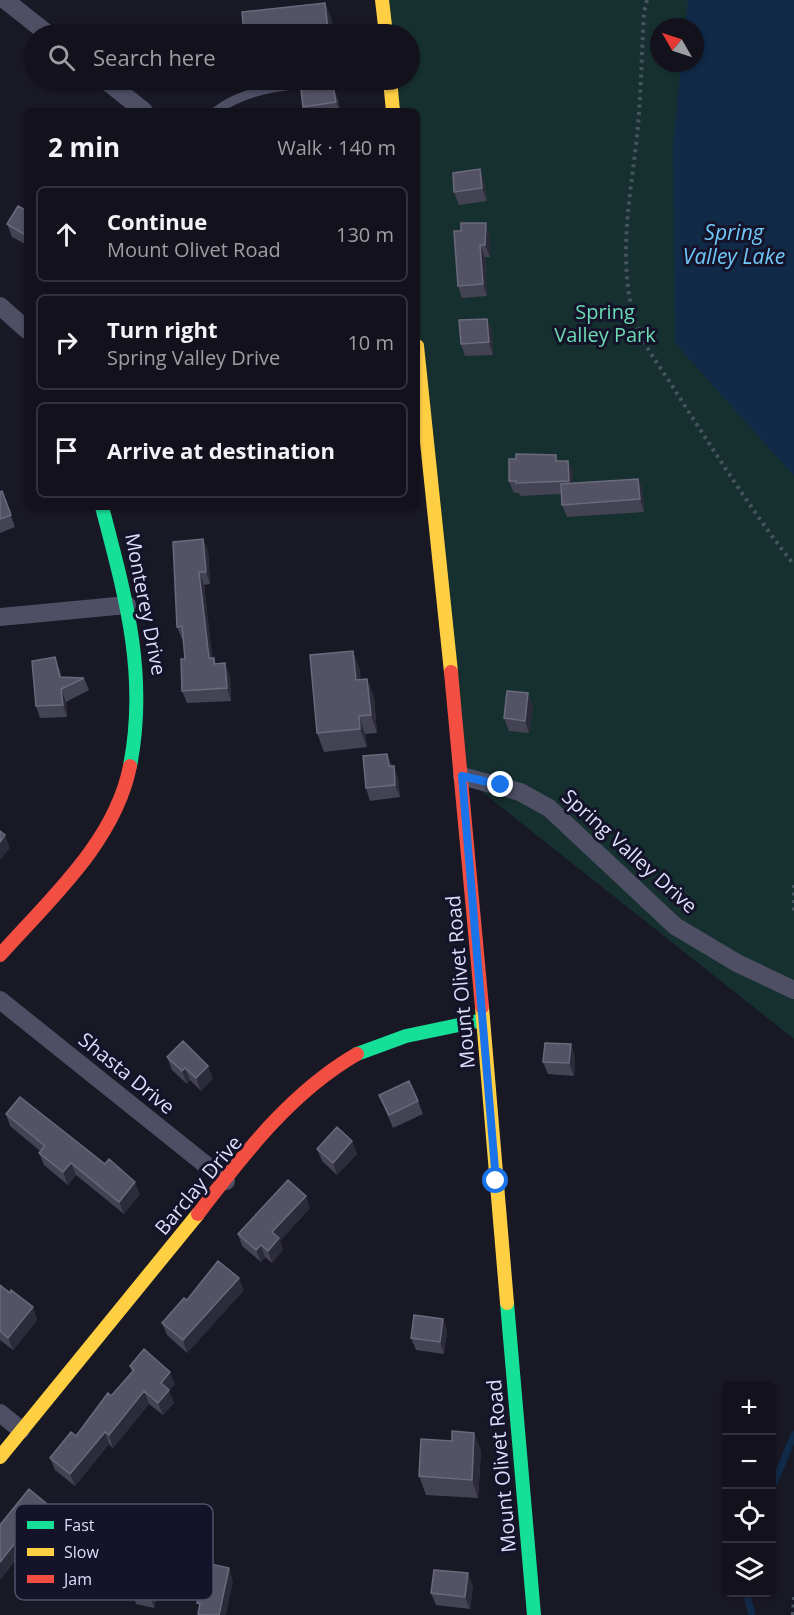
<!DOCTYPE html>
<html lang="en">
<head>
<meta charset="utf-8">
<style>
	:root { --surface:#13121c; --page:#202029; --text:#f1f3f6; --muted:#9d9ea3; --line:#32323b }
	body { margin:0; font-family:"Open Sans",sans-serif; background:var(--page); color:var(--text) }
	.controls { position:absolute; right:18px; bottom:18px; display:grid; overflow:hidden; border-radius:9px; box-shadow:0 2px 4px #0004 }
	.controls button { width:54px; height:54px; display:grid; place-items:center; padding:0; border:0; border-bottom:2px solid var(--line); background:var(--surface); color:var(--text); font:30px sans-serif }
	.compass { position:absolute; left:650px; top:18px; width:54px; height:54px; border-radius:50%; background:var(--surface); box-shadow:0 2px 4px #0004; rotate:309deg }
	.stop { position:absolute; width:18px; height:18px; margin:-14px; border:4px solid #1a73e8; border-radius:50%; background:#fff }
	.stop.end { background:#1a73e8; border-color:#fff; box-shadow:0 2px 6px #0008 }
	.list { margin:0; padding:0; list-style:none }
	h2 { display:flex; justify-content:space-between; align-items:center; height:78px; margin:0; padding:0 24px; font-size:26px }
	h2 small { font-size:20px; font-weight:400; color:var(--muted) }
	.list li { display:grid; grid-template-columns:39px 1fr auto; gap:18px; align-items:center; box-sizing:border-box; height:96px; margin:0 12px 12px; padding:0 12px; border:2px solid var(--line); border-radius:9px }
	.list b { display:block; font-size:22px; white-space:nowrap }
	.list p { margin:0; font-size:20px; white-space:nowrap; color:var(--muted) }
	.list em { font-size:20px; font-style:normal; color:var(--muted) }
	.icon { flex:none; width:33px; height:33px; fill:none; stroke:currentColor; stroke-width:2; stroke-linecap:round; stroke-linejoin:round }
	.map { position:relative; flex:none; width:794px; height:1615px; overflow:hidden }
	.search { position:absolute; background:var(--surface); box-shadow:0 2px 4px #0004; left:24px; top:24px; width:396px; height:66px; display:flex; align-items:center; gap:15px; box-sizing:border-box; padding:0 21px; border-radius:33px; color:var(--muted); font-size:22px }
	.panel { position:absolute; background:var(--surface); box-shadow:0 2px 4px #0004; left:24px; top:108px; width:396px; height:402px; border-radius:9px }
	.map>svg:first-child { display:block }
	.green { fill:#16302f; fill-rule:evenodd }
	.water { fill:#112a48 }
	.lines { fill:none; stroke-linecap:round; stroke-linejoin:round }
	.stream { stroke:#112a48; stroke-width:7 }
	.path { stroke:#475460; stroke-width:4; stroke-dasharray:3 4.5; stroke-linecap:butt }
	.lane { stroke:#4e4f65; stroke-width:9 }
	.street { stroke:#4e4f65; stroke-width:18 }
	.fast { stroke:#16e098; stroke-width:14 }
	.slow { stroke:#ffcf43; stroke-width:14 }
	.jam { stroke:#f24e42; stroke-width:14 }
	.wall { fill:#444353 }
	.shaded-wall { fill:#2c2b39 }
	.building { fill:#545365; stroke:#6a697d; stroke-width:1.5 }
	.route { stroke:#1a73e8; stroke-width:8 }
	.labels { text-anchor:middle; dominant-baseline:central; stroke-width:6; stroke-linejoin:round; paint-order:stroke }
	.park-label { font-size:20px; fill:#6cdbb3; stroke:#14132a }
	.street-label { font-size:20px; fill:#dedefd; stroke:#14132a }
	.water-label { font-size:21px; font-style:italic; fill:#71c8f8; stroke:#14132a }
	.key { fill:#14132a; stroke:#515069; stroke-width:1.5 }
	.key-label { font-size:16px; fill:#dedefd }
</style>
</head>
<body>
<div class="map">
<svg width="794" height="1615" viewBox="0 0 794 1615">
	<rect width="100%" height="100%" fill="#191825"/>
	<path class="green" d="M380,0H794V1039L462,776L417,351V111H392L388,80H410V34H384ZM659,27H695V63H659Z"/>
	<path class="water" d="M688,0H794V476L675,343L673,146L681,63H695V27H685Z"/>
	<g class="lines">
		<path class="stream" d="M772,1488L794,1435
			M746,1592L752,1615"/>
		<path class="path" d="M647,0L644,12C642,50 641,88 638,126C632,190 616,257 635,321C643,346 662,369 676,392C714,451 751,510 794,565
			M794,885V914
			M793,1615L794,1596"/>
		<path class="lane" d="M216,111C256,81 316,84 365,80"/>
		<path class="street" d="M5,0L48,34
			M105,80L144,111
			M0,306L27,330
			M0,617L127,605
			M462,776L520,792L549,808L675,926L737,963L794,990
			M0,1000L226,1181
			M0,1413L21,1430"/>
		<path class="fast" d="M102,507C125,595 148,674 130,766
			M357,1054L406,1036L483,1020
			M507,1303L534,1615"/>
		<path class="slow" d="M382,0L386,34
			M390,80L393,111
			M417,346L451,672
			M482,1007L507,1303
			M0,1457L198,1214"/>
		<path class="jam" d="M451,672L482,1007
			M0,955C49,900 115,842 130,766
			M198,1214C244,1154 291,1092 357,1054"/>
	</g>
	<path class="wall" d="M325,3L332,21L333,34H244Z
		M338,98L340,111H305L303,107Z
		M480,169L484,182L487,201L459,205L454,192Z
		M27,211V245L12,237L7,224Z
		M454,231L490,236V257H485L487,296L462,298L458,286Z
		M487,319L492,331L493,355L465,356L461,344Z
		M558,461H568L573,473V483L638,479L643,491L644,512L567,517L562,505V494L520,496L519,493H514L509,481Z
		M2,491L15,527L0,533V492Z
		M203,539L208,551L210,584L204,585L212,658H214L216,664L230,676L231,701L187,703L182,691L185,659L183,639H182L177,627Z
		M360,669V680L367,679L374,697L377,733L365,734L367,747L324,752L317,733Z
		M60,670L61,677L84,678L89,690L66,702L67,717L40,718L36,706Z
		M533,705L529,733L509,731L504,718Z
		M387,754L392,766L398,778L400,797L370,801L366,788Z
		M571,1044L575,1057L574,1076L548,1074L543,1062Z
		M167,1057L213,1078L201,1091L190,1080L187,1084L172,1070Z
		M379,1095L418,1101L423,1114L393,1128L384,1107Z
		M6,1114L140,1194L124,1214L76,1175L68,1185L44,1165L39,1153L40,1151L10,1126Z
		M352,1141L357,1154L337,1175L322,1161L317,1149Z
		M310,1208L280,1241L283,1250L272,1263L265,1257L261,1262L242,1246L238,1234Z
		M0,1285L10,1293L33,1307L37,1320L13,1350L0,1340Z
		M244,1290L187,1353L167,1335L162,1323Z
		M443,1319L447,1331L444,1354L416,1350L411,1338Z
		M130,1366L175,1384L169,1391L174,1403L163,1415L149,1404L113,1448L109,1444L75,1486L55,1470L50,1458L76,1436L132,1372Z
		M474,1433L481,1451L478,1498L426,1495L419,1476L452,1441Z
		M29,1489L52,1508L56,1520L37,1545L31,1540L0,1580Z
		M157,1562L161,1575L154,1608L136,1604L132,1592Z
		M473,1586L470,1609L436,1605L431,1593Z"/>
	<path class="shaded-wall" d="M325,3L332,21L333,34H329L328,30Z
		M333,86L338,98L340,111L336,102Z
		M480,169L484,182L487,201L482,188Z
		M486,223L490,236V257L485,245Z
		M480,245L485,257L487,296L483,284Z
		M487,319L492,331L493,355L489,342Z
		M568,461L573,473V494L569,481Z
		M638,479L643,491L644,512L640,499Z
		M203,539L208,551L210,584L206,572Z
		M199,572L204,585L214,670L209,658Z
		M353,651L360,669L362,698L356,680Z
		M55,657L60,670L64,689L60,677Z
		M225,663L230,676L231,701L227,688Z
		M367,679L374,697L377,733L371,715Z
		M61,689L66,702L67,717L63,705Z
		M528,693L533,705L529,733L525,721Z
		M359,716L365,734L367,747L360,729Z
		M387,754L392,766H389Z
		M394,766L398,778L400,797L395,785Z
		M5,835L10,848L0,860V842Z
		M571,1044L575,1057L574,1076L569,1063Z
		M208,1066L213,1078L201,1091L196,1078Z
		M185,1068L190,1080L187,1084L182,1071Z
		M352,1141L357,1154L337,1175L333,1163Z
		M71,1163L76,1175L68,1185L63,1172Z
		M135,1182L140,1194L124,1214L119,1202Z
		M306,1196L310,1208L280,1241L283,1250L272,1263L268,1251L272,1232Z
		M261,1245L265,1257L261,1262L256,1250Z
		M239,1278L244,1290L187,1353L183,1340Z
		M33,1307L37,1320L13,1350L8,1338Z
		M443,1319L447,1331L444,1354L440,1342Z
		M170,1372L175,1384L169,1391L174,1403L163,1415L158,1403L161,1383Z
		M144,1391L149,1404L113,1448L109,1435Z
		M105,1432L109,1444L75,1486L70,1474Z
		M474,1433L481,1451L478,1498L472,1480Z
		M52,1508L56,1520L37,1545L32,1532Z
		M27,1528L31,1540L0,1580V1562Z
		M157,1562L161,1575L154,1608L150,1595Z
		M229,1568L233,1581L226,1615H219Z
		M468,1573L473,1586L470,1609L465,1597Z"/>
	<path class="building" d="M325,3L328,30L286,34H244L242,12Z
		M333,86L336,102L303,107L301,90Z
		M480,169L482,188L454,192L453,173Z
		M18,206L27,211V236L7,224Z
		M461,223H486L485,245H480L483,284L458,286L454,231H461Z
		M487,319L489,342L461,344L459,320Z
		M516,454L556,455V461H568L569,481L516,483V481H509V459H516Z
		M638,479L640,499L562,505L561,484Z
		M2,491L11,515L0,519V492Z
		M203,539L206,572H199L209,658H214V664L225,663L227,688L182,691L181,659H185L182,626L177,627L173,542Z
		M353,651L356,680L367,679L371,715L359,716L360,729L317,733L310,655Z
		M55,657L60,677L84,678L61,689L63,705L36,706L32,661Z
		M507,691L528,693L525,721L504,718Z
		M387,754L389,766H394L395,785L366,788L363,756Z
		M0,831L5,835L0,842Z
		M183,1041L208,1066L196,1078L185,1068L182,1071L167,1057Z
		M545,1043L571,1044L569,1063L543,1062Z
		M409,1081L418,1101L389,1115L379,1095Z
		M20,1097L105,1164L109,1159L135,1182L119,1202L71,1163L63,1172L39,1153L45,1146L6,1114Z
		M337,1127L352,1141L333,1163L317,1149Z
		M288,1180L306,1196L272,1232L279,1238L268,1251L261,1245L256,1250L238,1234Z
		M218,1261L239,1278L183,1340L162,1323L184,1298L187,1300Z
		M0,1285L10,1293L11,1290L33,1307L8,1338L0,1331Z
		M414,1315L443,1319L440,1342L411,1338Z
		M144,1349L170,1372L161,1383L169,1390L158,1403L144,1391L109,1435L105,1432L70,1474L50,1458L71,1432L76,1436L108,1393L111,1396L134,1370L130,1366Z
		M452,1431L474,1433L472,1480L419,1476L421,1439L452,1441Z
		M29,1489L52,1508L32,1532L27,1528L0,1562V1525Z
		M206,1563L229,1568L219,1615H202L198,1614L200,1604L197,1603Z
		M434,1570L468,1573L465,1597L431,1593Z"/>
	<g class="lines">
		<path class="route" d="M496,1181L462,776L501,785"/>
	</g>
	<g class="labels">
		<g class="park-label">
			<text x="605" y="311">Spring<tspan x="605" dy="23">Valley Park</tspan></text>
		</g>
		<g class="street-label">
			<text transform="translate(146 604) rotate(79)">Monterey Drive</text>
			<text transform="translate(630 851) rotate(42)">Spring Valley Drive</text>
			<text transform="translate(460 982) rotate(-95)">Mount Olivet Road</text>
			<text transform="translate(127 1073) rotate(39)">Shasta Drive</text>
			<text transform="translate(198 1185) rotate(-50)">Barclay Drive</text>
			<text transform="translate(501 1466) rotate(-95)">Mount Olivet Road</text>
		</g>
		<g class="water-label">
			<text x="734" y="232">Spring<tspan x="734" dy="24">Valley Lake</tspan></text>
		</g>
	</g>
	<rect x="15" y="1504" width="198" height="96" rx="9" class="key"/>
	<rect x="27" y="1521" width="27" height="8" fill="#16e098"/>
	<rect x="27" y="1548" width="27" height="8" fill="#ffcf43"/>
	<rect x="27" y="1575" width="27" height="8" fill="#f24e42"/>
	<g class="key-label">
		<text x="64" y="1531">Fast</text>
		<text x="64" y="1558">Slow</text>
		<text x="64" y="1585">Jam</text>
	</g>
</svg>
<div class="controls">
<button>+</button>
<button>−</button>
<button><svg class="icon" aria-label="locate" viewBox="0 0 24 24"><circle cx="12" cy="12" r="6"/><path d="M12 2v4M12 18v4M2 12h4M18 12h4"/></svg></button>
<button><svg class="icon" aria-label="layers" viewBox="0 0 24 24"><path d="M12 4l9 5-9 5-9-5zM3 14l9 5 9-5"/></svg></button>
</div>
<svg class="compass" viewBox="-18 -18 36 36"><path d="M0-13l5 13h-10z" fill="#e53935"/><path d="M0 13l5-13h-10z" fill="#9d9ea3"/></svg>
<div class="stop" style="left:496px;top:1181px"></div>
<div class="stop end" style="left:501px;top:785px"></div>
<div class="search"><svg class="icon" aria-label="search" viewBox="0 0 24 24"><circle cx="10" cy="10" r="6"/><path d="M15 15l6 6"/></svg>Search here</div>
<section class="panel">
<h2>2 min<small>Walk · 140 m</small></h2>
<ul class="list">
<li><svg class="icon" aria-label="ahead" viewBox="0 0 24 24"><path d="M12 20V5M6 11l6-6 6 6"/></svg><div><b>Continue</b><p>Mount Olivet Road</p></div><em>130 m</em></li>
<li><svg class="icon" aria-label="right" viewBox="0 0 24 24"><path d="M7 20v-9h11M14 6l5 5-5 5"/></svg><div><b>Turn right</b><p>Spring Valley Drive</p></div><em>10 m</em></li>
<li><svg class="icon" aria-label="arrive" viewBox="0 0 24 24"><path d="M6 21V4h12l-3 4 3 4H6"/></svg><div><b>Arrive at destination</b></div></li>
</ul>
</section>
</div>
</body>
</html>
